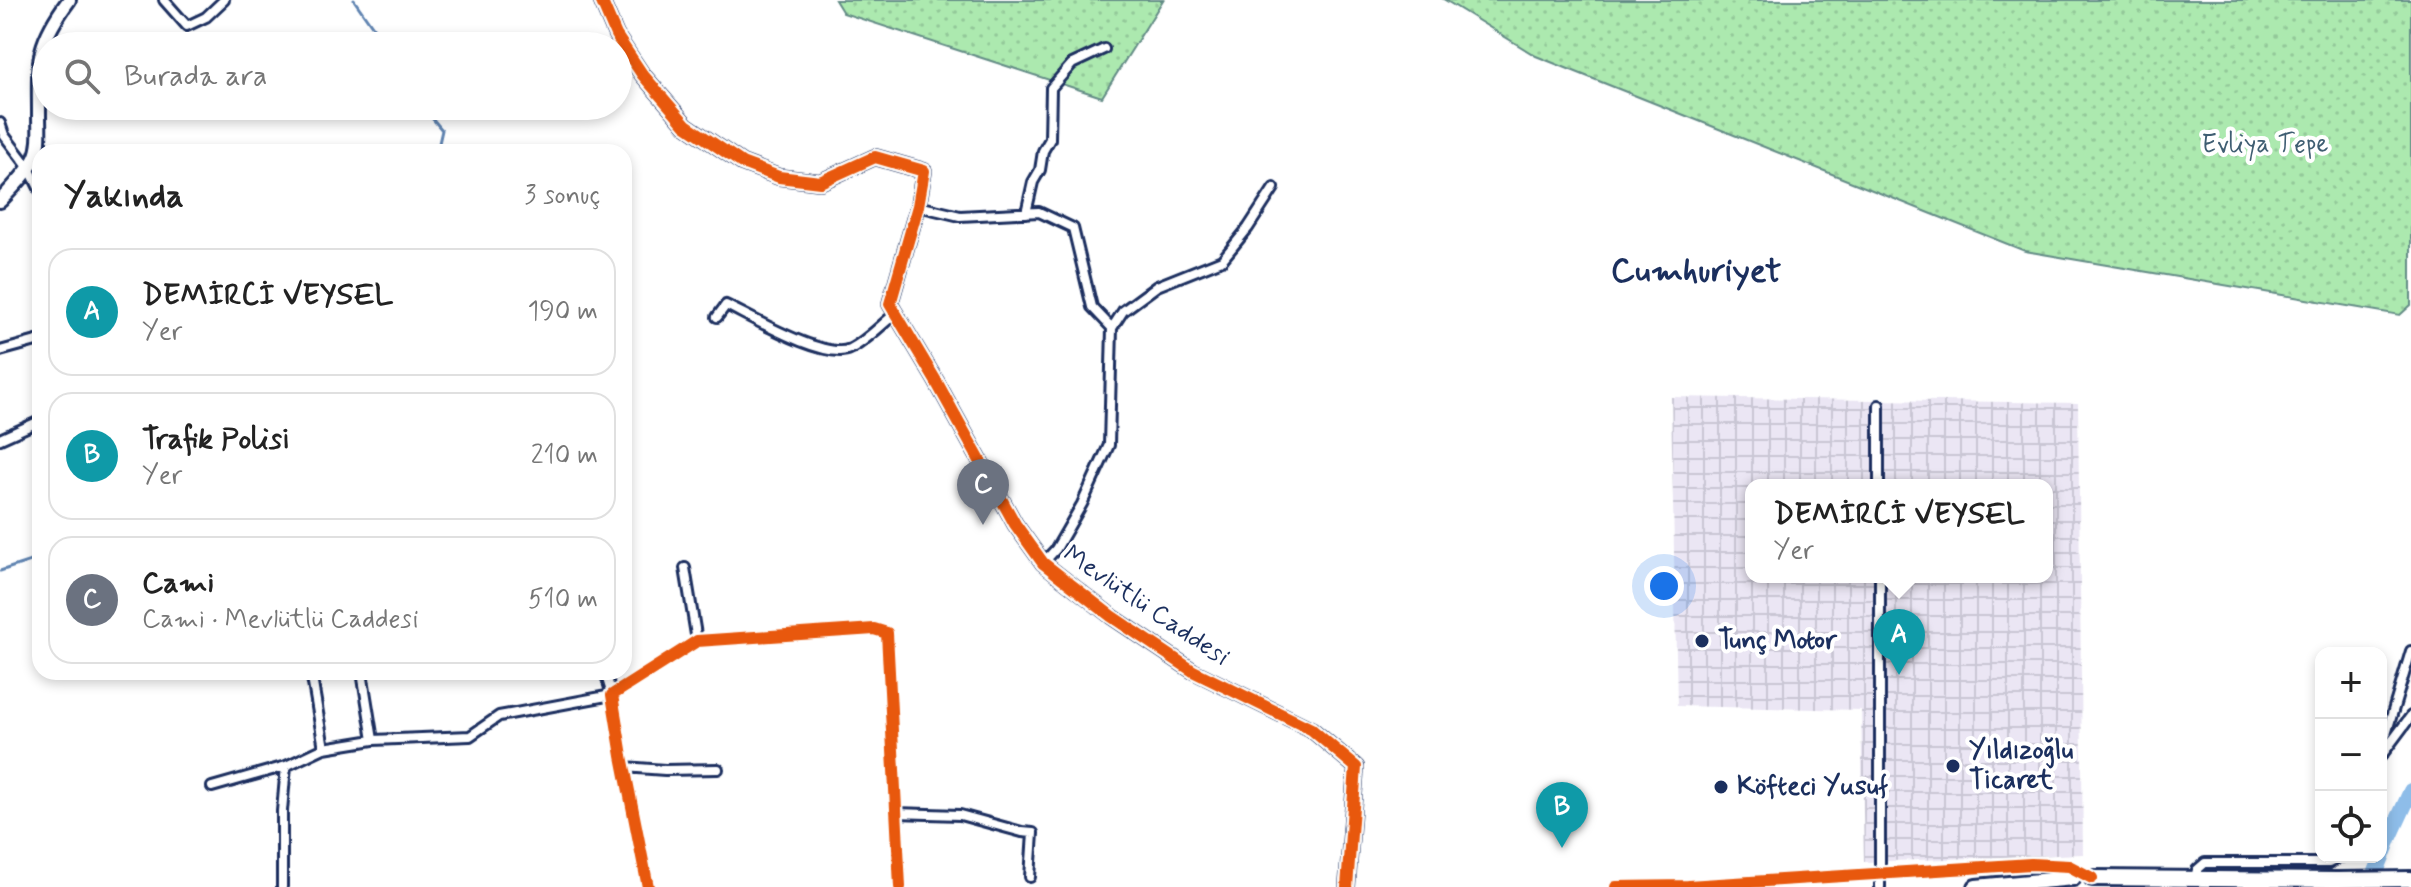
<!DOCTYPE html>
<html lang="tr">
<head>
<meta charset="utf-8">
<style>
	:root { --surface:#fff; --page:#f6f6f6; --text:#222; --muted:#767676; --line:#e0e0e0; --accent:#1b2f5e }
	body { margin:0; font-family:Mynerve,sans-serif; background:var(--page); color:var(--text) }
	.controls { position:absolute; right:24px; bottom:24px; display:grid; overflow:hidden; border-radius:16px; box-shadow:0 4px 12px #0003 }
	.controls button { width:72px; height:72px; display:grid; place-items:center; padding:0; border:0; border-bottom:2px solid var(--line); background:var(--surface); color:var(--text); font:40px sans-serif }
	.you { position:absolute; left:1664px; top:586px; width:28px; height:28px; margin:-20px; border:6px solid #fff; border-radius:50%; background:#1a73e8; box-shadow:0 0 0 12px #1a73e833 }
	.badge { display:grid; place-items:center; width:52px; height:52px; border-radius:50%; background:var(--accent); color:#fff; font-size:26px; font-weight:700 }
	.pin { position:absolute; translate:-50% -66px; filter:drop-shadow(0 2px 4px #0008) }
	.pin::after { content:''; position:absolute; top:42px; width:28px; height:24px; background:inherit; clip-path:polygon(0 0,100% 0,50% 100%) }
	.popup { position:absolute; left:1745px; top:479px; width:308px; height:104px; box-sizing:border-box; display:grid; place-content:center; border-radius:16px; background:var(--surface); filter:drop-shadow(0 2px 6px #0005); font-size:26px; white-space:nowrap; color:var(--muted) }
	.popup b { font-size:30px; color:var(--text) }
	.popup::after { content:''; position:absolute; left:50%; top:100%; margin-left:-16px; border:16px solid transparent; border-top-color:var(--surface) }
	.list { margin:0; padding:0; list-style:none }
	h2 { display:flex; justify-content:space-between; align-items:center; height:104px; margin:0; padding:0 32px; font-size:34px }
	h2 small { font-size:26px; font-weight:400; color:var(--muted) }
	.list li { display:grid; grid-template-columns:52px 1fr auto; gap:24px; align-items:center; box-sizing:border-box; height:128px; margin:0 16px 16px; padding:0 16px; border:2px solid var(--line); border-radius:24px }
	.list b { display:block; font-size:30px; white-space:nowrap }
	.list p { margin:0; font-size:26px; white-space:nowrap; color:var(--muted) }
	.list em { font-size:26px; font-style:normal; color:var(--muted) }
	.icon { flex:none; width:44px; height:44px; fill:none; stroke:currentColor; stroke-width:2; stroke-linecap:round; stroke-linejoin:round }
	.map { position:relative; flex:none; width:2411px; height:887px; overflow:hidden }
	.search { position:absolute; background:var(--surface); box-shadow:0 4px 12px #0003; left:32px; top:32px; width:600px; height:88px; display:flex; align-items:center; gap:20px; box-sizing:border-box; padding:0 28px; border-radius:44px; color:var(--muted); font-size:30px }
	.panel { position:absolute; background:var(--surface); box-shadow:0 4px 12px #0003; left:32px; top:144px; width:600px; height:536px; border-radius:24px }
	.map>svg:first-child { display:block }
	.industrial { fill:url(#industrial-grid); fill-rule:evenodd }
	.park { fill:url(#park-dots); stroke:#648c86; stroke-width:2 }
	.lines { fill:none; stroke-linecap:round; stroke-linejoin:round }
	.stream { stroke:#6084b1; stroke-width:3 }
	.river { stroke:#8ebde9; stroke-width:16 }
	.street-casing { stroke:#1b2f5e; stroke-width:14 }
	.secondary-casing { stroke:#1b2f5e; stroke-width:18 }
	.highway-casing { stroke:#1b2f5e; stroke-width:20 }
	.street { stroke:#fff; stroke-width:8 }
	.secondary { stroke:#fff; stroke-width:12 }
	.highway { stroke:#fff; stroke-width:14 }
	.cycleway-casing { stroke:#fff; stroke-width:17 }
	.cycleway { stroke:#e8590c; stroke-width:12 }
	.poi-dot { fill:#1b2f5e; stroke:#fff; stroke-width:3 }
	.labels { text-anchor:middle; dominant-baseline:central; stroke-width:8; stroke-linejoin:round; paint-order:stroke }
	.park-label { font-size:26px; fill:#3f5e72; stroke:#fff }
	.street-label { font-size:26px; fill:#1b2f5e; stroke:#fff }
	.poi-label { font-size:26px; font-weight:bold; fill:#1b2f5e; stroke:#fff; text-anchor:start }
	.district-label { font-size:34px; font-weight:bold; fill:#1b2f5e; stroke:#fff }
</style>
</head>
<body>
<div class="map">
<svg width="2411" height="887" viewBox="0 0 2411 887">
	<defs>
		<pattern id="industrial-grid" width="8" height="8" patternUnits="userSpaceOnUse" patternTransform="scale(2)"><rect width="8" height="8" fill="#ebe6f4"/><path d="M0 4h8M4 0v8" fill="none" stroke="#c9c6d4"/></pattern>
		<pattern id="park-dots" width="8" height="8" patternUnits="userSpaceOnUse" patternTransform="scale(2)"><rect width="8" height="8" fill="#ace9af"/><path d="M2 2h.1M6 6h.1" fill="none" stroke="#93c899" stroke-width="1.8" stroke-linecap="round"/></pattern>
	</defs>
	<rect width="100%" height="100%" fill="#fff"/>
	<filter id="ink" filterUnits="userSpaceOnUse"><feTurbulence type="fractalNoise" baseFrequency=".0125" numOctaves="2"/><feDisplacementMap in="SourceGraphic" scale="16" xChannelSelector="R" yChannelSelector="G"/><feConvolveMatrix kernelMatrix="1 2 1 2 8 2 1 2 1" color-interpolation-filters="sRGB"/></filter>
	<g filter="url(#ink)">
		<path class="industrial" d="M1671,397L2078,403L2083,854L1864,862L1861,710L1677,706ZM1751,485H2047V577H1751Z"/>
		<path class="park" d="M835,0H1163L1102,97L843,13Z
			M1445,0H2411V305L2400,315L2025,251L1536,56Z"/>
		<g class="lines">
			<path class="stream" d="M354,0L386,46
				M422,106L442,130L437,152
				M0,571L40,558"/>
			<path class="river" d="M2370,887L2389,839L2411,791"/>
			<defs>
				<path id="street" d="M164,0L187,26L206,17L224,0
					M0,123L4,135L29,168L40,190
					M918,206L960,216L1039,212L1073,228L1092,307L1112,328
					M1026,213L1033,182L1040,170L1043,151L1050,139L1051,88L1072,64L1104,49
					M717,317L726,305C751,317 826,361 850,349C865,342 882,324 895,314
					M0,351L40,340
					M1879,405V485
					M0,439L40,421
					M1043,563L1056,549L1082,504L1109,445L1112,328L1123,311L1157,286L1222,260L1248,228L1274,188
					M685,568L697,641
					M1880,577V887
					M311,672L324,748
					M362,672L373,740
					M2381,751L2411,651
					M2381,756L2411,716
					M624,767L665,770L718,769
					M212,787L286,766L324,748L373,740L470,736L499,716L612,695L605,672
					M896,813L960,815L1022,832L1033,833L1030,877
					M2195,878L2197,870L2205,863H2329L2341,857
					M282,887V811L286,766
					M648,887L622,756L612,695L697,641L874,629L887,633L900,887
					M1616,887L1688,886L2031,864L2069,866L2092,878"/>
				<path id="secondary" d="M601,0L616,35L642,74L686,125L742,163L779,177L820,182L875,157L924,171L918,206L890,304L936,381L1015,524L1043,563L1111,616L1193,671L1311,729L1356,767L1347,887
					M0,201C12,188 27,174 35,158C41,145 39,129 39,115C39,61 35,46 69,0"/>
				<path id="highway" d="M2092,878L2337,880L2411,879
					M1976,887L2073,878"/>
			</defs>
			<use href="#street" class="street-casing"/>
			<use href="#secondary" class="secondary-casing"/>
			<use href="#highway" class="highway-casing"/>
			<use href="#street" class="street"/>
			<use href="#secondary" class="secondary"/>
			<use href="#highway" class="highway"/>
			<defs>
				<path id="cycleway" d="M601,0L616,35L642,74L686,125L742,163L779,177L820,182L875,157L924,171L918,206L890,304L936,381L1015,524L1043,563L1111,616L1193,671L1311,729L1356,767L1347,887
					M648,887L622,756L612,695L697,641L874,629L887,633L900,887
					M1616,887L1688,886L2031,864L2069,866L2092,878"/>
			</defs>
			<use href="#cycleway" class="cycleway-casing"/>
			<use href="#cycleway" class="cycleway"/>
		</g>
	</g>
	<g class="poi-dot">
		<circle cx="1702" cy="641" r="8"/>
		<circle cx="1953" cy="766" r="8"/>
		<circle cx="1721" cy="787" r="8"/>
	</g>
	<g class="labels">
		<g class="park-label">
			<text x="2265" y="145">Evliya Tepe</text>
		</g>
		<g class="street-label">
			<text transform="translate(1146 606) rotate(34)">Mevlütlü Caddesi</text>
		</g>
		<g class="poi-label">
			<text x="1718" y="641">Tunç Motor</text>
			<text x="1969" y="751">Yıldızoğlu<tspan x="1969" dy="30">Ticaret</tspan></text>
			<text x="1737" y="787">Köfteci Yusuf</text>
		</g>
		<g class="district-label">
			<text x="1696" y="271">Cumhuriyet</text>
		</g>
	</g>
</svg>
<div class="controls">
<button>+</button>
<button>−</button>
<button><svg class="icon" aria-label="locate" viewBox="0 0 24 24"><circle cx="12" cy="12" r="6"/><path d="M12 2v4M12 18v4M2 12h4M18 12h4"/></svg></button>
</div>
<div class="you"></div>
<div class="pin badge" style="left:1899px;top:675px;background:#0f9aa8">A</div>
<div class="popup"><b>DEMİRCİ VEYSEL</b>Yer</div>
<div class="pin badge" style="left:1562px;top:848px;background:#0f9aa8">B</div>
<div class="pin badge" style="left:983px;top:525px;background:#6b7280">C</div>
<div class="search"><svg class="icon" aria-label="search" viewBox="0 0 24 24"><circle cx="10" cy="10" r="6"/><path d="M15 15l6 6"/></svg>Burada ara</div>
<section class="panel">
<h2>Yakında<small>3 sonuç</small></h2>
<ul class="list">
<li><span class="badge" style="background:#0f9aa8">A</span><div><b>DEMİRCİ VEYSEL</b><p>Yer</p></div><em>190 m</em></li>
<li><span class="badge" style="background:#0f9aa8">B</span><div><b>Trafik Polisi</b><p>Yer</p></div><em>210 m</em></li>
<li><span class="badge" style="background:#6b7280">C</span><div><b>Cami</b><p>Cami · Mevlütlü Caddesi</p></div><em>510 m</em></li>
</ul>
</section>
</div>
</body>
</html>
